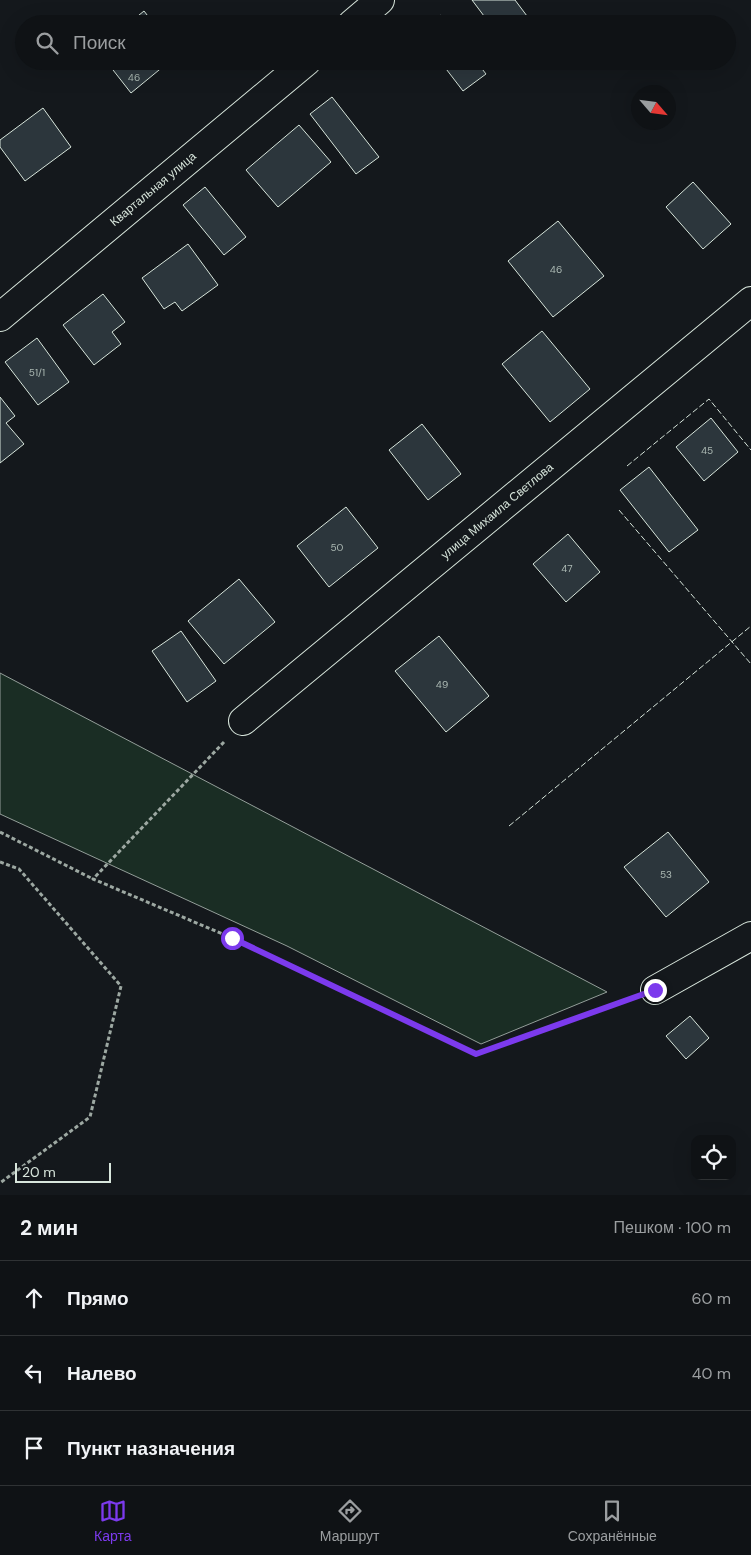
<!DOCTYPE html>
<html lang="ru">
<head>
<meta charset="utf-8">
<style>
	:root { --surface:#0f1215; --page:#181b1e; --text:#f1f3f6; --muted:#9b9ea0; --line:#2f3234; --accent:#7c3aed }
	body { margin:0; font-family:"DM Sans",sans-serif; background:var(--page); color:var(--text) }
	.controls { position:absolute; right:15px; bottom:15px; display:grid; overflow:hidden; border-radius:10px; box-shadow:0 5px 20px #0002 }
	.controls button { width:45px; height:45px; display:grid; place-items:center; padding:0; border:0; border-bottom:1px solid var(--line); background:var(--surface); color:var(--text); font:25px sans-serif }
	.compass { position:absolute; left:631px; top:85px; width:45px; height:45px; border-radius:50%; background:var(--surface); box-shadow:0 5px 20px #0002; rotate:118deg }
	.scale { position:absolute; left:15px; bottom:12px; width:96px; box-sizing:border-box; padding-left:5px; border:2px solid #d8e6dc; border-top:0; font-size:14px; line-height:18px; white-space:nowrap; color:#d8e6dc; -webkit-text-stroke:4px #14181c; paint-order:stroke }
	.stop { position:absolute; width:15px; height:15px; margin:-11px; border:4px solid #7c3aed; border-radius:50%; background:#fff }
	.stop.end { background:#7c3aed; border-color:#fff; box-shadow:0 1px 5px #0008 }
	.list { margin:0; padding:0; list-style:none }
	h2 { display:flex; justify-content:space-between; align-items:center; height:65px; margin:0; padding:0 20px; font-size:21px }
	h2 small { font-size:16px; font-weight:400; color:var(--muted) }
	.list li { display:grid; grid-template-columns:32px 1fr auto; gap:15px; align-items:center; box-sizing:border-box; height:75px; padding:0 20px; border-top:1px solid var(--line) }
	.list b { display:block; font-size:19px; white-space:nowrap }
	.list em { font-size:16px; font-style:normal; color:var(--muted) }
	.icon { flex:none; width:28px; height:28px; fill:none; stroke:currentColor; stroke-width:2; stroke-linecap:round; stroke-linejoin:round }
	.map { position:relative; flex:none; width:751px; height:1195px; overflow:hidden }
	.search { position:absolute; background:var(--surface); box-shadow:0 5px 20px #0002; left:15px; right:15px; top:15px; height:55px; display:flex; align-items:center; gap:12px; box-sizing:border-box; padding:0 18px; border-radius:28px; color:var(--muted); font-size:19px }
	.sheet { height:290px; background:var(--surface) }
	nav { display:flex; justify-content:space-around; align-items:center; box-sizing:border-box; height:70px; border-top:1px solid var(--line); background:var(--surface); font-size:14px; color:var(--muted) }
	nav a { display:grid; justify-items:center; gap:2px }
	nav .on { color:var(--accent) }
	.map>svg:first-child { display:block }
	.green { fill:#1a2d24; stroke:#939e99 }
	.building { fill:#2c363c; stroke:#d8e6dc }
	.lines { fill:none; stroke-linecap:round; stroke-linejoin:round }
	.street-casing { stroke:#d8e6dc; stroke-width:30 }
	.path { stroke:#9da8a2; stroke-width:3; stroke-dasharray:4 2.5; stroke-linecap:butt }
	.street { stroke:#14181c; stroke-width:28 }
	.fence { stroke:#d8e6dc; stroke-width:1; stroke-dasharray:6 2.5; stroke-linecap:butt }
	.route { stroke:#7c3aed; stroke-width:6 }
	.labels { text-anchor:middle; dominant-baseline:central; stroke-width:4; stroke-linejoin:round; paint-order:stroke }
	.number-label { font-size:10px; fill:#adbab4 }
	.street-label { font-size:12px; fill:#d8e6dc; stroke:#14181c }
</style>
</head>
<body>
<div class="map">
<svg width="751" height="1195" viewBox="0 0 751 1195">
	<rect width="100%" height="100%" fill="#14181c"/>
	<path class="green" d="M0,673L607,992L481,1044L287,946L0,814Z"/>
	<path class="building" d="M472,0H515L533,24H490Z
		M144,11L154,24H128Z
		M441,15L448,24H429Z
		M106,61H170L131,93Z
		M440,61H476L486,74L463,91Z
		M332,97L379,157L356,174L310,114Z
		M43,108L71,147L25,181L0,147V140Z
		M299,125L331,162L278,207L246,170Z
		M693,182L731,224L703,249L666,207Z
		M205,187L246,237L224,255L183,205Z
		M558,221L604,276L553,317L508,261Z
		M188,244L218,285L182,311L175,302L164,309L142,278Z
		M103,294L125,322L112,332L121,344L94,365L63,325Z
		M542,331L590,389L550,422L502,364Z
		M37,338L69,382L38,405L5,362Z
		M0,397L15,416L6,423L24,444L0,463Z
		M711,418L738,452L704,481L676,447Z
		M422,424L461,474L428,500L389,450Z
		M649,467L698,530L669,552L620,490Z
		M346,507L378,548L329,587L297,546Z
		M568,534L600,572L566,602L533,564Z
		M239,579L275,622L224,664L188,621Z
		M181,631L216,681L187,702L152,651Z
		M439,636L489,696L446,732L395,671Z
		M668,832L709,882L666,917L624,867Z
		M690,1016L709,1038L686,1059L666,1036Z"/>
	<g class="lines">
		<defs>
			<path id="street" d="M352,24L380,0
				M0,317L307,61
				M243,721L751,301
				M655,990L751,936"/>
		</defs>
		<use href="#street" class="street-casing"/>
		<path class="path" d="M224,742L93,879L232,938L475,1054L628,1000
			M0,832L93,879
			M0,862L19,869L121,986L90,1117L0,1183"/>
		<use href="#street" class="street"/>
		<path class="fence" d="M627,466L709,399L751,450
			M619,510L751,664
			M509,826L751,626"/>
	</g>
	<g class="lines">
		<path class="route" d="M232,938L476,1054L655,990"/>
	</g>
	<g class="labels">
		<g class="number-label">
			<text x="134" y="77">46</text>
			<text x="556" y="269">46</text>
			<text x="37" y="372">51/1</text>
			<text x="707" y="450">45</text>
			<text x="337" y="547">50</text>
			<text x="567" y="568">47</text>
			<text x="442" y="684">49</text>
			<text x="666" y="874">53</text>
		</g>
		<g class="street-label">
			<text transform="translate(153 189) rotate(-40)">Квартальная улица</text>
			<text transform="translate(497 511) rotate(-40)">улица Михаила Светлова</text>
		</g>
	</g>
</svg>
<div class="controls">
<button><svg class="icon" aria-label="locate" viewBox="0 0 24 24"><circle cx="12" cy="12" r="6"/><path d="M12 2v4M12 18v4M2 12h4M18 12h4"/></svg></button>
</div>
<svg class="compass" viewBox="-18 -18 36 36"><path d="M0-13l5 13h-10z" fill="#e53935"/><path d="M0 13l5-13h-10z" fill="#9b9ea0"/></svg>
<div class="scale">20 m</div>
<div class="stop" style="left:232px;top:938px"></div>
<div class="stop end" style="left:655px;top:990px"></div>
<div class="search"><svg class="icon" aria-label="search" viewBox="0 0 24 24"><circle cx="10" cy="10" r="6"/><path d="M15 15l6 6"/></svg>Поиск</div>
</div>
<section class="sheet">
<h2>2 мин<small>Пешком · 100 m</small></h2>
<ul class="list">
<li><svg class="icon" aria-label="ahead" viewBox="0 0 24 24"><path d="M12 20V5M6 11l6-6 6 6"/></svg><div><b>Прямо</b></div><em>60 m</em></li>
<li><svg class="icon" aria-label="left" viewBox="0 0 24 24"><path d="M17 20v-9H6M10 6l-5 5 5 5"/></svg><div><b>Налево</b></div><em>40 m</em></li>
<li><svg class="icon" aria-label="arrive" viewBox="0 0 24 24"><path d="M6 21V4h12l-3 4 3 4H6"/></svg><div><b>Пункт назначения</b></div></li>
</ul>
</section>
<nav>
<a class="on"><svg class="icon" aria-label="map" viewBox="0 0 24 24"><path d="M3 6l6-2 6 2 6-2v14l-6 2-6-2-6 2zM9 4v14M15 6v14"/></svg>Карта</a>
<a><svg class="icon" aria-label="directions" viewBox="0 0 24 24"><path d="M12 3l9 9-9 9-9-9zM9 14v-3h6M13 9l2 2-2 2"/></svg>Маршрут</a>
<a><svg class="icon" aria-label="saved" viewBox="0 0 24 24"><path d="M7 4h10v16l-5-4-5 4z"/></svg>Сохранённые</a>
</nav>
</body>
</html>
